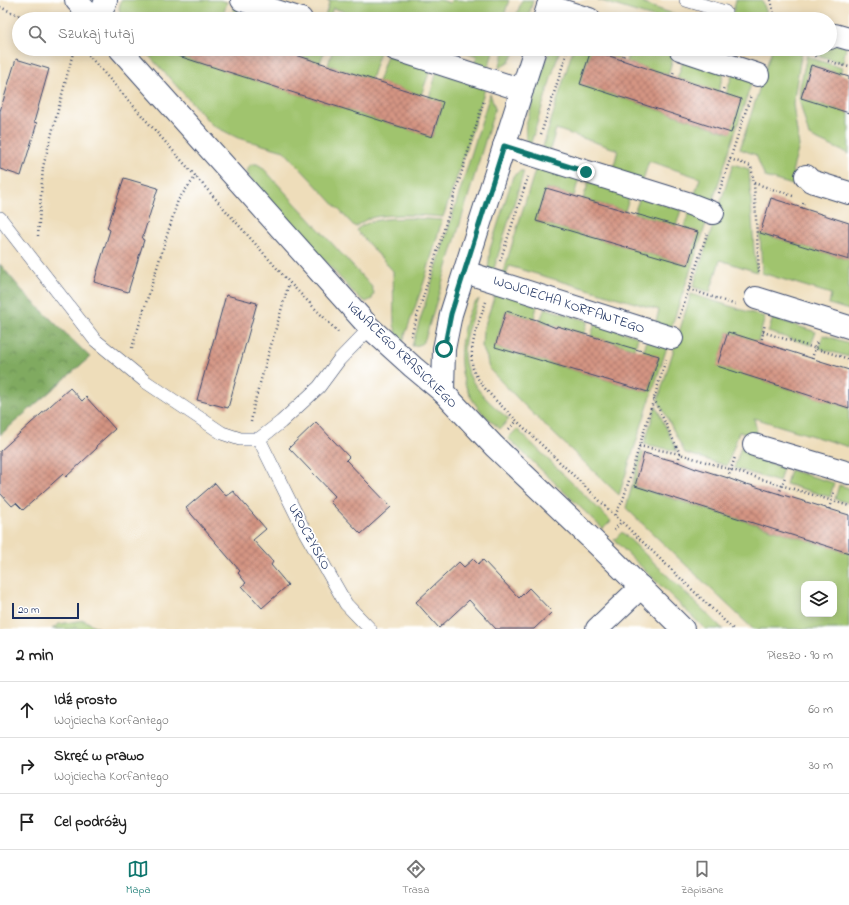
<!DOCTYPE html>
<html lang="pl">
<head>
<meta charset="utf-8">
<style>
	:root { --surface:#fff; --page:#f6f6f6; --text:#222; --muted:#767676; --line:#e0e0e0; --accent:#0f766e }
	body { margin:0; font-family:"Indie Flower",sans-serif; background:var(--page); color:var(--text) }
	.controls { position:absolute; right:12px; bottom:12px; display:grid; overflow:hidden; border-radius:8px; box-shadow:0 2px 10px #0003 }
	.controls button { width:36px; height:36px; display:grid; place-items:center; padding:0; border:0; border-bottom:1px solid var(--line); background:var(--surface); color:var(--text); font:20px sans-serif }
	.scale { position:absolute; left:12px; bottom:10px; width:67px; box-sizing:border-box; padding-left:4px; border:2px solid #1b2f5e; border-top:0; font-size:11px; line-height:14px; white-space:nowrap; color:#1b2f5e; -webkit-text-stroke:3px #fff; paint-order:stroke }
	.stop { position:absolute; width:12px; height:12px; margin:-9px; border:3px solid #0f766e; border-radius:50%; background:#fff }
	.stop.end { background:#0f766e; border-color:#fff; box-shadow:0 1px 4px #0008 }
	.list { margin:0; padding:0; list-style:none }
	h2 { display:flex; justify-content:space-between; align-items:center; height:52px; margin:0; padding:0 16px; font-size:17px }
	h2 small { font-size:13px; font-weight:400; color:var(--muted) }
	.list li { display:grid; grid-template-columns:26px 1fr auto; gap:12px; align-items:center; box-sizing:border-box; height:56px; padding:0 16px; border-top:1px solid var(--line) }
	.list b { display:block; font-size:15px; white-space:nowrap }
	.list p { margin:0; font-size:13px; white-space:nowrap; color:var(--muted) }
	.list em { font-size:13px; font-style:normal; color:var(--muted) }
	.icon { flex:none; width:22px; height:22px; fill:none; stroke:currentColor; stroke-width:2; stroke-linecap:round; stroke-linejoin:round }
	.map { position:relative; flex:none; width:849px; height:629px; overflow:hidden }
	.search { position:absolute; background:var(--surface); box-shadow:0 2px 10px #0003; left:12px; right:12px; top:12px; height:44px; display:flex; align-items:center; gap:10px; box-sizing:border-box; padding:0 14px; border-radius:22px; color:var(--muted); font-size:15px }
	.sheet { height:220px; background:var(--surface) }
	nav { display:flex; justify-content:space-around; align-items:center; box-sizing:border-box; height:56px; border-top:1px solid var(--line); background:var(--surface); font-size:11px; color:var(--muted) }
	nav a { display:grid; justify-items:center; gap:2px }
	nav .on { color:var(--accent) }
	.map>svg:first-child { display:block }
	.grass { fill:#a0c46e; stroke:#5e7a66; fill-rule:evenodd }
	.forest { fill:url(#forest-crowns); stroke:#4e6c60 }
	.wetland { fill:url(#wetland-marsh); stroke:#5e7a66 }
	.building { fill:url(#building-cross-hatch) }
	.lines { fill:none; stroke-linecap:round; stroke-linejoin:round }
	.lane-casing { stroke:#3b496c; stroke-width:14 }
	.street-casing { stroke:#3b496c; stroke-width:24 }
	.secondary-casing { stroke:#3b496c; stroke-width:24 }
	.path { stroke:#3b496c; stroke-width:2.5; stroke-dasharray:1 3; stroke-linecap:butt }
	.lane { stroke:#fff; stroke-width:13 }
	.street { stroke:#fff; stroke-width:22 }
	.secondary { stroke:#fff; stroke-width:22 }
	.route { stroke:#0f766e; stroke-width:5 }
	.labels { text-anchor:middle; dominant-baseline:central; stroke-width:3.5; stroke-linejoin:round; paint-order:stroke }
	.street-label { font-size:14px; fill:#1b2f5e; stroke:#fff }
</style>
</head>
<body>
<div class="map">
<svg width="849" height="629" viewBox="0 0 849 629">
	<defs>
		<pattern id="forest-crowns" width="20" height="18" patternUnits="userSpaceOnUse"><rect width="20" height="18" fill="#80aa61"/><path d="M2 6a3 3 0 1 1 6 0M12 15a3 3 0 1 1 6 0" fill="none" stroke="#688b53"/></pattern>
		<pattern id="wetland-marsh" width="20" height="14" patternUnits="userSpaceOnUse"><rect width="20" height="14" fill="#a0c46e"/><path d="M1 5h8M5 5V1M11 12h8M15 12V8" fill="none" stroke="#82a05e"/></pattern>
		<pattern id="building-cross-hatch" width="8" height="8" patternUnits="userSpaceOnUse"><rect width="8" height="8" fill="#d49482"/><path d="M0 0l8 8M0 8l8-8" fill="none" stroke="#ab796e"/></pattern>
	</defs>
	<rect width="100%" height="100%" fill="#fff"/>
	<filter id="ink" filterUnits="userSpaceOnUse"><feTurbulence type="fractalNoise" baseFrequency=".025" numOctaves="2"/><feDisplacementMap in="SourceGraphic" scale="8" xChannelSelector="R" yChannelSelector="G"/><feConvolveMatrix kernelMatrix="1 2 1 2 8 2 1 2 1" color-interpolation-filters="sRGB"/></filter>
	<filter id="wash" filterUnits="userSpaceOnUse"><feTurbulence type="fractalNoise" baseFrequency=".012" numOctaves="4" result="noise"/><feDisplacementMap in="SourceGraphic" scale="16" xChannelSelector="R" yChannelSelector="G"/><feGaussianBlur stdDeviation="0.9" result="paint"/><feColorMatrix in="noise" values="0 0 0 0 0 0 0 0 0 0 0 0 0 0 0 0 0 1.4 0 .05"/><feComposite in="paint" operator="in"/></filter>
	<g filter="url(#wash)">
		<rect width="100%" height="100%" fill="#eeddba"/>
		<path class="grass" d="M121,0H220L227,2L222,19H122L119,9Z
			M327,0H441L450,3L451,0H509L503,19H368L333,8L329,19H324L330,1Z
			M522,0H533L528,19H515Z
			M598,0H640L644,4L688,19H659Z
			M736,0H762L768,16V19H727L733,12Z
			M235,6L277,19H231Z
			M830,42L846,47L843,63L817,55L809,49H830Z
			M143,49H181L179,56L432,137L443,103L429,98L437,71L485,89L460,168L443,217C425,215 383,213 368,219C363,221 359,224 355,227L284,151L238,138L212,125Z
			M277,49H325L320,63Z
			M333,49H370L380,52L371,79L328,65Z
			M458,49H494L489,65L484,70L473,68L477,56Z
			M505,49H518L508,63L499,68Z
			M550,49H560L530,146C525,139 525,132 526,124Z
			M573,49H621L618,59L591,50L580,84L730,133L741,100L726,94L733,72L753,78L711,206L693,200L700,178L649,161L642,183L612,173L618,150L556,129L549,153L542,150Z
			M630,49H660L674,54L668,75L626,62Z
			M772,49L802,50L793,104L799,146L792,172L805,180L803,188L765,177L756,155L740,149Z
			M387,55L431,68L421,95L378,82Z
			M807,55L814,59L842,68L840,74L811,65L801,98L849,113V154L809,136L799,99L800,87Z
			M685,57L725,69L718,92L677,78Z
			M490,94L495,108L426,336C424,343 420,346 412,346Z
			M252,164H257L262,167L360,274L372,287L374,293L372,299L366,302L361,299L352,291L255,183C249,177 243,170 252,164Z
			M537,164L579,178L574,196L546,188L536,221L688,265L698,232L684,228L689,212L708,218L669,334L654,329L659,310L509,266L504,282L501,280Z
			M733,164L749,169L754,250L757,272L720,260L710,292L693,287Z
			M520,171H524L492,275L488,270L490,249L511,183L513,176Z
			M589,181L630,195L625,211L583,199Z
			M640,197L681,210L676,226L634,213Z
			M412,218L442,220L424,282L403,341L398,337L394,325L393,271L356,230C372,217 392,219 412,218Z
			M760,233L849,260V310L829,304L831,294L762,273Z
			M497,288L537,306L534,319L506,311L495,347L648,392L659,357L643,352L647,341L667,347L619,495L532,413L490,370L488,365L487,358L482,347L483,331Z
			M691,294L765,317L758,342L728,332L718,366L849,408V447L754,418L758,437L739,432L727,466L685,453L658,400Z
			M479,299C473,315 464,334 464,352C464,381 488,402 509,419L500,429C491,421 481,413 474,402C459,380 458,354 464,328C467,316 469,307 479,299Z
			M545,308L588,321L584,334L540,321Z
			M773,318L816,332L811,345L768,332Z
			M595,323L638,337L635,349L591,336Z
			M823,335L849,343V357L819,348Z
			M656,406L677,451L644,444Z
			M517,429L611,521L603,529L508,438Z
			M741,447L753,451L751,458L783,468L779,482L734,468Z
			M641,452L644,453L635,487L849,553V629H753L626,508ZM804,584H834V614H804Z
			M790,470L834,483L830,497L786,484Z
			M839,485L849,488V503L835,499Z
			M622,532L723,629H705L614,540Z"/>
		<path class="forest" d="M0,264L25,294L90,357L0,435Z"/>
		<path class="wetland" d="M84,620L100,629H52L59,624Z"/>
		<g id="blocks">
			<path class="building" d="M170,49H277L443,102L432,137L169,53Z
				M591,50L741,99L731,133L580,84Z
				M16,59L49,69L34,122L37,123L21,176L0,169V111Z
				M811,65L849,77V113L801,98Z
				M124,178L158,188L142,239L144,240L128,292L94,282L110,230L107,228Z
				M546,188L698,232L688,265L536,221Z
				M771,198L849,223V260L760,233Z
				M226,295L257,303L228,408L197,400Z
				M506,311L537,320L556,328L557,326L659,356L648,392L495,347Z
				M728,332L849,370V408L717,366Z
				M70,388L82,401L86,397L115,429L96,446L97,448L66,477L63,474L23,510L16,503L12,506L0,493V451Z
				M316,422L349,457L346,460L391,507L361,534L330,502L335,496L289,448Z
				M644,453L678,462L696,469V468L725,477L746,485L747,484L849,515V553L635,486Z
				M215,483L226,496L233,491L266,529L253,540L273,562L271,565L288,585L262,608L242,586L246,583L238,573L240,571L186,508Z
				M473,559L478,564L483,560L519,598L529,588L552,612L534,629H496L469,600L439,628L416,602L459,562L464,567Z"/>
		</g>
	</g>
	<g filter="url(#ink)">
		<use href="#blocks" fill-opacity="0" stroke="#3b496c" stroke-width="1"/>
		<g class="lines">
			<defs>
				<path id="lane" d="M686,0L725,12
					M0,218L95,340L146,382L222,433L240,439H259L281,422L319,387L339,360L370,328
					M259,439L305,532L346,604L370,629"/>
				<path id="street" d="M76,0L93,19
					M242,0L301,19
					M548,6L589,19
					M99,19L106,0
					M830,38L835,35L849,39
					M120,49L370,328L413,367L443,392
					M395,49L522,90
					M680,49L758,75
					M504,146L687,203L713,213
					M806,176L811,181L849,193
					M465,272L672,338
					M756,298L849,327
					M754,445L849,473
					M597,629L641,587"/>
				<path id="secondary" d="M544,19L550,0
					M535,49L451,314L444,349L443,392L494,446L598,545L683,629"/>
			</defs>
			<use href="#lane" class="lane-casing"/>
			<use href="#street" class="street-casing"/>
			<use href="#secondary" class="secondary-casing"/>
			<path class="path" d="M771,0L775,19
				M0,7L27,19
				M83,49L289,282L339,333
				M805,49L818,58
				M622,60L626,49
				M828,61L849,67
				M672,77L674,71
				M722,93L724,87
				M541,134L568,49
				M730,159L751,166L754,183L759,272
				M754,183L793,196
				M719,193L751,95
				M802,208L804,201
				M38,236L43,167L74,49
				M500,261L528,177
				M689,289L736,305
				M486,302C479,321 468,348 473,368C479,387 503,407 517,421L733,629
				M679,318L707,234
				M763,332L849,359
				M411,336L484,100
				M761,343L765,324
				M132,348L178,200L196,176
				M812,359L817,341
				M654,399L680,454L678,462
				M251,422L254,404L289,283
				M509,429L517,421
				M639,446L680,454L849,506
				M728,478L735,457
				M779,494L785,477
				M829,509L834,492
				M615,515L623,500L666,359
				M614,530L622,521"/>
			<use href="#lane" class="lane"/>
			<use href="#street" class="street"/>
			<use href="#secondary" class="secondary"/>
		</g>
	</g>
	<g class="lines" filter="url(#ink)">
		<path class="route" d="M444,349L451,314L504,146L586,172"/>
	</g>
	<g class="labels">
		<g class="street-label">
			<text transform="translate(569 305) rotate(18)">WOJCIECHA KORFANTEGO</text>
			<text transform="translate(402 355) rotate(44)">IGNACEGO KRASICKIEGO</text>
			<text transform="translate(309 537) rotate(61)">UROCZYSKO</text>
		</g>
	</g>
</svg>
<div class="controls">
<button><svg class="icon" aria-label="layers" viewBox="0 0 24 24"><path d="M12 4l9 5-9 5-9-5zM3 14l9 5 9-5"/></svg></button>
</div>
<div class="scale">20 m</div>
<div class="stop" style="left:444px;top:349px"></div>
<div class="stop end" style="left:586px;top:172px"></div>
<div class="search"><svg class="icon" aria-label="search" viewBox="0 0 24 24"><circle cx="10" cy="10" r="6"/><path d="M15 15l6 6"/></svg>Szukaj tutaj</div>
</div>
<section class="sheet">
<h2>2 min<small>Pieszo · 90 m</small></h2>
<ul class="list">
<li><svg class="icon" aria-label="ahead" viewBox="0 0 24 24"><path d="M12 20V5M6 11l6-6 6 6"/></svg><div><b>Idź prosto</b><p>Wojciecha Korfantego</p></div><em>60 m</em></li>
<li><svg class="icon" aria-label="right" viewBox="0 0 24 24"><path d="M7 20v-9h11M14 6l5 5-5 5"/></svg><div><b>Skręć w prawo</b><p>Wojciecha Korfantego</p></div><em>30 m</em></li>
<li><svg class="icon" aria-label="arrive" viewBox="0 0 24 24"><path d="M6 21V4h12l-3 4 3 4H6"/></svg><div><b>Cel podróży</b></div></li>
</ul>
</section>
<nav>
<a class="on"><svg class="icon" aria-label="map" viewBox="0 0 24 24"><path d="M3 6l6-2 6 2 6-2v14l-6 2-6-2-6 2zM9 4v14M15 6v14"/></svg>Mapa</a>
<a><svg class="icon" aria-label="directions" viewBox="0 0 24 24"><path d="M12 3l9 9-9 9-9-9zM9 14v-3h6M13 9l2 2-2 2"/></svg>Trasa</a>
<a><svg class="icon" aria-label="saved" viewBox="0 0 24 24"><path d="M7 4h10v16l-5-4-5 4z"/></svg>Zapisane</a>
</nav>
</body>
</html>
